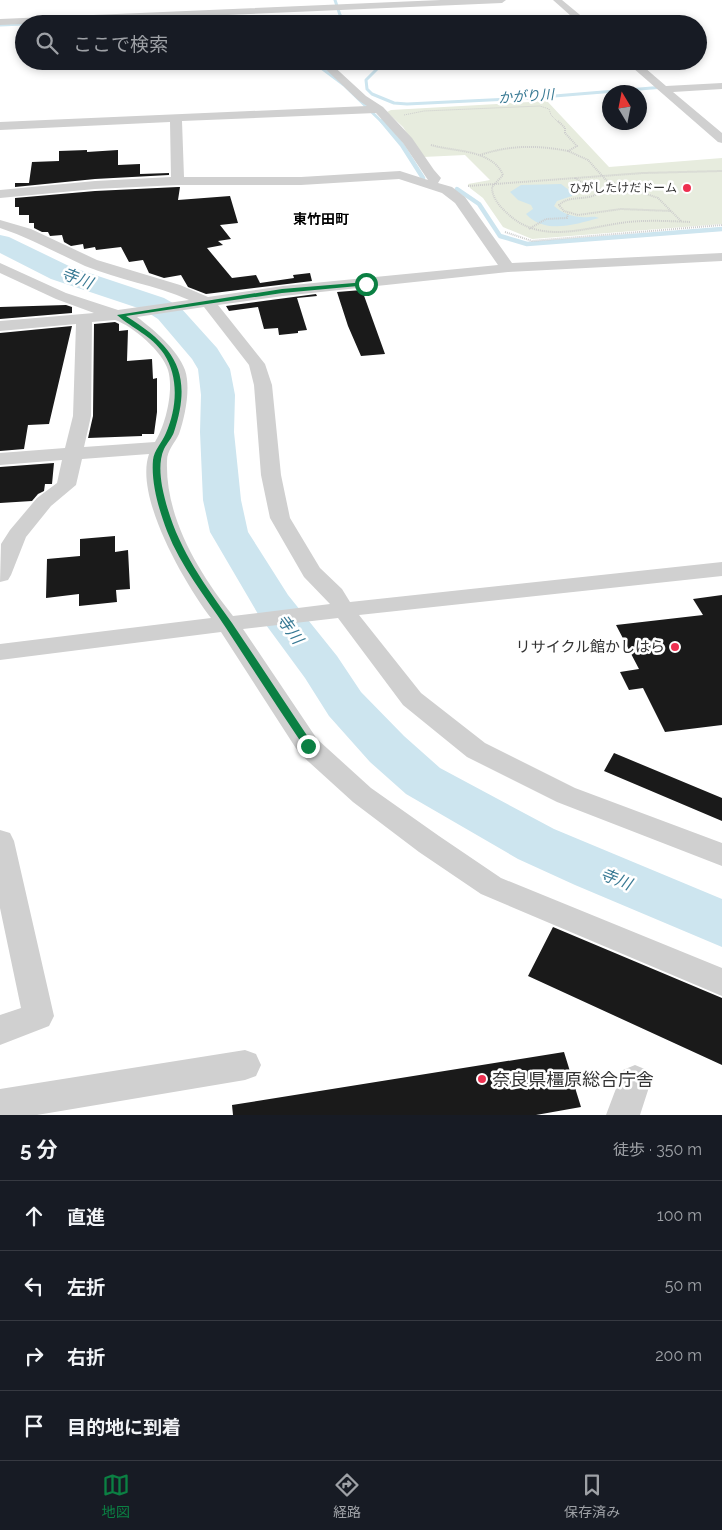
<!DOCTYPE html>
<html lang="ja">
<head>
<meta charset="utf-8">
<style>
	:root { --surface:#171b24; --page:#20242c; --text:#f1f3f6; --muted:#9ea1a6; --line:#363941; --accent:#0b8043 }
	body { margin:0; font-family:Raleway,"Noto Sans JP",sans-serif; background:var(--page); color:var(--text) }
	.compass { position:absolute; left:602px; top:85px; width:45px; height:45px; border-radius:50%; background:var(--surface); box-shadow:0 2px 8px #0003; rotate:350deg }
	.stop { position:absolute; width:15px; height:15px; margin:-11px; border:4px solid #0b8043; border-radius:50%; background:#fff }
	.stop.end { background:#0b8043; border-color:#fff; box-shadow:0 1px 5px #0008 }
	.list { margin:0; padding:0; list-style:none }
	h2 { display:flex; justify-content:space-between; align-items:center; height:65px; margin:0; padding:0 20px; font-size:21px }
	h2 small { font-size:16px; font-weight:400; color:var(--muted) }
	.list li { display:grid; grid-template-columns:32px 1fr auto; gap:15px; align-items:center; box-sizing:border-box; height:70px; padding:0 20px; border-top:1px solid var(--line) }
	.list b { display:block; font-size:19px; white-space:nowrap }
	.list em { font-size:16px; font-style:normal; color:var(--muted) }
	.icon { flex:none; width:28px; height:28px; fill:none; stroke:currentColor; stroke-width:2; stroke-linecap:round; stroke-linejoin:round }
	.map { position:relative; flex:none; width:722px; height:1115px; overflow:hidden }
	.search { position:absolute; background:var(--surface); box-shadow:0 2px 8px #0003; left:15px; right:15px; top:15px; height:55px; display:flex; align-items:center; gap:12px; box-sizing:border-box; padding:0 18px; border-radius:28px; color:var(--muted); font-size:19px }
	.sheet { height:345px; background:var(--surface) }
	nav { display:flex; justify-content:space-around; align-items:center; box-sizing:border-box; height:70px; border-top:1px solid var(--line); background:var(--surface); font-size:14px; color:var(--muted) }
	nav a { display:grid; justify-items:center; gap:2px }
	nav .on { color:var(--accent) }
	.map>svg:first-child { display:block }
	.green { fill:#e7ecde }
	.water { fill:#cde5ef }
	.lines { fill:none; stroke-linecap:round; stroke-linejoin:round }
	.stream-far1 { stroke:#cde5ef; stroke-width:3 }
	.stream { stroke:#cde5ef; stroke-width:4.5 }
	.river { fill:#cde5ef; fill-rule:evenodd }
	.building { fill:#1a1a1a }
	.path-far1 { stroke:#cdcdcd; stroke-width:1; stroke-dasharray:1 1; stroke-linecap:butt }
	.path { stroke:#cdcdcd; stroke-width:2; stroke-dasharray:1 1; stroke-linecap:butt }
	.minor { fill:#d0d0d0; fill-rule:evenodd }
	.route { fill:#0b8043 }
	.poi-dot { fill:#ee3050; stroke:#fff; stroke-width:2 }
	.labels { text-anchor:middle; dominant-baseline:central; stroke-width:5; stroke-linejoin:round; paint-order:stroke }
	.far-poi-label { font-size:12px; fill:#333; stroke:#fff; text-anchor:end }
	.far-water-label { font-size:14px; font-style:italic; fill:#397a94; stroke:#fff }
	.far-neighbourhood-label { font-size:14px; font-weight:bold; fill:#000; stroke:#fff }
	.poi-label { font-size:15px; fill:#333; stroke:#fff; text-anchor:end }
	.water-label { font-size:16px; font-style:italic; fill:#397a94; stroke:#fff }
	.near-poi-label { font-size:18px; fill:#333; stroke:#fff; text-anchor:start }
</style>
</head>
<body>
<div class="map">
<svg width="722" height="1115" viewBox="0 0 722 1115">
	<rect width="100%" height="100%" fill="#fff"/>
	<path class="green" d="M547,101L609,167L722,158V224L532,239L503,227L483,198L470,188L468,184L490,180L465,155L423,157L403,127L387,112L391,110Z"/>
	<path class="water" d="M561,184L573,193L572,196L557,201L554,206C562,213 572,217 582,217C589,218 593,215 599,218C576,224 545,235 526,214L533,209L531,205L518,200L510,192L521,185Z"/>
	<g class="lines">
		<path class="stream-far1" d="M335,0L340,15L348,24
			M0,25L24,24
			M82,61V63
			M312,61L344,85L383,123
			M375,61L379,67L366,80L367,89L372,94L394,103L407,104L530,98L664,87
			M130,64L193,61"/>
		<path class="stream" d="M382,121L402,145L423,178
			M457,189L479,204L500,236L527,244L722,229"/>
		<path class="river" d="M0,235L9,237L71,267L164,298L180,307L217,348L230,369L235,395L234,432L241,500L248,532L288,595L337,656L361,692L404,736L440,768L554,829L722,899V947L575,885L518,859L406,794L370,762L329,716L305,678L258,614L210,532L203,500L200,432L201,395L198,369L192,359L158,319L144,310L51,279L0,253Z"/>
	</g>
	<path class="building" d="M87,150V152L118,150V165L140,164V174L169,173V175L95,179L15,187V183H29L32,162L59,161V151Z
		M178,187H180L178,200L230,196L238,223L220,225L231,239L218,241L223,245L207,248L232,278L256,275L260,283L294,278L293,275L310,273L312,281L206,294L188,287L181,275L164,278L149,273L143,260L129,262L121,247L96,250L95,247L84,249L83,244L71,246L64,242L62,235L50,236L48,232H42L34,228V223H29V215H19V207H15V198L95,191Z
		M362,290L385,354L361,356L348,326L337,292Z
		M316,294L317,296L297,298L307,330L298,331V333L279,335L278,328L264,329L258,307L229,311L226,306Z
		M66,305L72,307V313L0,319V307Z
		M115,322L119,324V331L128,330L127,361L152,359L153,379L157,378V412L154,434H142V436L88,438L93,416L94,324Z
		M72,326L49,424L28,425L24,449L0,451V333Z
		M54,463L52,484H45L44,491L38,494L32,501L0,503V467Z
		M115,536V552L128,550L130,589L116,590L117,602L79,606V594L46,598L47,559L80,556V539Z
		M722,595V725L665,732L643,688L629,690L620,672L639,669L616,625L703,615L693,599Z
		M614,753L722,798V821L604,771Z
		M553,927L722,998V1065L528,976Z
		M564,1052L581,1107L536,1115H233L232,1105Z"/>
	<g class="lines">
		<path class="path-far1" d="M404,115L424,111L540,106L549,109L551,115L559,123"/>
		<path class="path" d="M558,121L565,128V133L577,146L568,151L588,160L606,180L658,198L681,221
			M431,145C454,152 492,149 503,175L492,187C492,197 499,206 507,213C541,246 586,227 628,222C649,220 669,221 690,222
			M480,155C510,145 537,145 568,151
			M575,178L599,192C589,202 570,194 559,205L564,211L578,215L621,209L671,211
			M468,186L643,173L722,171
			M529,229L546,219L567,218L568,213
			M505,232L532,241L722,225"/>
		<path class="minor" d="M441,0H506L502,3L0,25V19Z
			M553,0H562L591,24H580Z
			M317,61H328L366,96L383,107L412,138L434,170L441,178L438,183L452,187L465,197L512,263L722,253V261L508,272L283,296L218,305L265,364L272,385L281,475L290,518L320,568L342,589L350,602L722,562V576L359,615L421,693L485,743L575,788L722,843V866L557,802L467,757L403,705L338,618L243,629L317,739L371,788L439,836L501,878L722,968V996L481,894L419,852L353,802L299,753L221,632L0,660V644L211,618C185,584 134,497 149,454L82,459L76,485L51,506L26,537L11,575L8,580L0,582L1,544L10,530L37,498L57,483L62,460L0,465V453L65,448L73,416L76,324L0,331V321L94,313L56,299L0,273V263L66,293L118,310L189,300C155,285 119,280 85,266C57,253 30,238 0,228V220L31,229L97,260L180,285L208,297L283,286L498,265L455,203L442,193L399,179L301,185H178L95,189L0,198V190L95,181L171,177L170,122L0,130V122L367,106L358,100ZM376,113L403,143L428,180L400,171L301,177H184L182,121ZM204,307L249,365L254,385L261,475L270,518L304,577L330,604L233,616C199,573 165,518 167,461C167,450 175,443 179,434C185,417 191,388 185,370C178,350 153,329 137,317ZM115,320C133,326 163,352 168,370C174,389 166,425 155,442L84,447L91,416L92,322Z
			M625,61H637L666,86L722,83V89L673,92L722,133V143L718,142Z
			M0,830L10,833L14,841L54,1016L49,1026L0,1045V1015L21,1008L0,908Z
			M245,1050L256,1054L261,1065L256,1076L245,1080L37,1115H0V1089Z
			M635,1065L647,1070L651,1081L640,1115H606L623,1070Z"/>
	</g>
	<path class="route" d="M366,282L369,285L282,293L126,316C176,347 193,374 174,432C172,438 167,443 164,449C159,460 160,474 162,486C173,542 200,578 232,623C259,663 285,703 312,743V748H305C278,708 252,668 226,628C205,596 181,567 167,531C159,510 151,483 153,460C154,450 162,443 166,433C177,408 179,377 164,354C151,335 133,329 117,315L282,289Z"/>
	<g class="poi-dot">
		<circle cx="687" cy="188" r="5"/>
		<circle cx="675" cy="647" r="5"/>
		<circle cx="482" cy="1079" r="5"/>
	</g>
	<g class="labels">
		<g class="far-poi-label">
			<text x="677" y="188">ひがしたけだドーム</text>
		</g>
		<g class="far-water-label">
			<text transform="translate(526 96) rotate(-4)">かがり川</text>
		</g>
		<g class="far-neighbourhood-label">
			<text x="321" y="219">東竹田町</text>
		</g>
		<g class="poi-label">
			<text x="665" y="647">リサイクル館かしはら</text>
		</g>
		<g class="water-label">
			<text transform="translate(77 278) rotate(21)">寺川</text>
			<text transform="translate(290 629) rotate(54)">寺川</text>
			<text transform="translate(616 879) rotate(22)">寺川</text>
		</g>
		<g class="near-poi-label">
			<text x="492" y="1079">奈良県橿原総合庁舎</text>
		</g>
	</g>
</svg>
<svg class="compass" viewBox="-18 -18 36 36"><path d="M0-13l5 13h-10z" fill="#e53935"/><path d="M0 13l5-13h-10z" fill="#9ea1a6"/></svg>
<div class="stop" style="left:366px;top:284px"></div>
<div class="stop end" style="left:308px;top:746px"></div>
<div class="search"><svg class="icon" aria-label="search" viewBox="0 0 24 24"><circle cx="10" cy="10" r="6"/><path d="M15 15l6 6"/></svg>ここで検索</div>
</div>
<section class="sheet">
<h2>5 分<small>徒歩 · 350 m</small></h2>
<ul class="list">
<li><svg class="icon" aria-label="ahead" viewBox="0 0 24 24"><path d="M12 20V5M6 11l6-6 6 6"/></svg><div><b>直進</b></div><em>100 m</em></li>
<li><svg class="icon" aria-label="left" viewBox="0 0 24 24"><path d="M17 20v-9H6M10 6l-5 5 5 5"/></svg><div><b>左折</b></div><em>50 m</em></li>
<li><svg class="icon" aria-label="right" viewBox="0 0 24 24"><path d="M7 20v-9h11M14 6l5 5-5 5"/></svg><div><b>右折</b></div><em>200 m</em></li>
<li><svg class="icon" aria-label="arrive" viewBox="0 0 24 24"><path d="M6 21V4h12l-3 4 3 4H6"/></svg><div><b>目的地に到着</b></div></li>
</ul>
</section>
<nav>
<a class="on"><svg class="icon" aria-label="map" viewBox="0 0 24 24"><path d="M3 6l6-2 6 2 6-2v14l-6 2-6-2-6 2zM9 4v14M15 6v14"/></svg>地図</a>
<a><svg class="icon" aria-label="directions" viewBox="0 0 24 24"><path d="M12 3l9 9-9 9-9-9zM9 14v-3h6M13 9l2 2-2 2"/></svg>経路</a>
<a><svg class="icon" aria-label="saved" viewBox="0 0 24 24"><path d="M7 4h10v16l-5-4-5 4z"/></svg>保存済み</a>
</nav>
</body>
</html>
